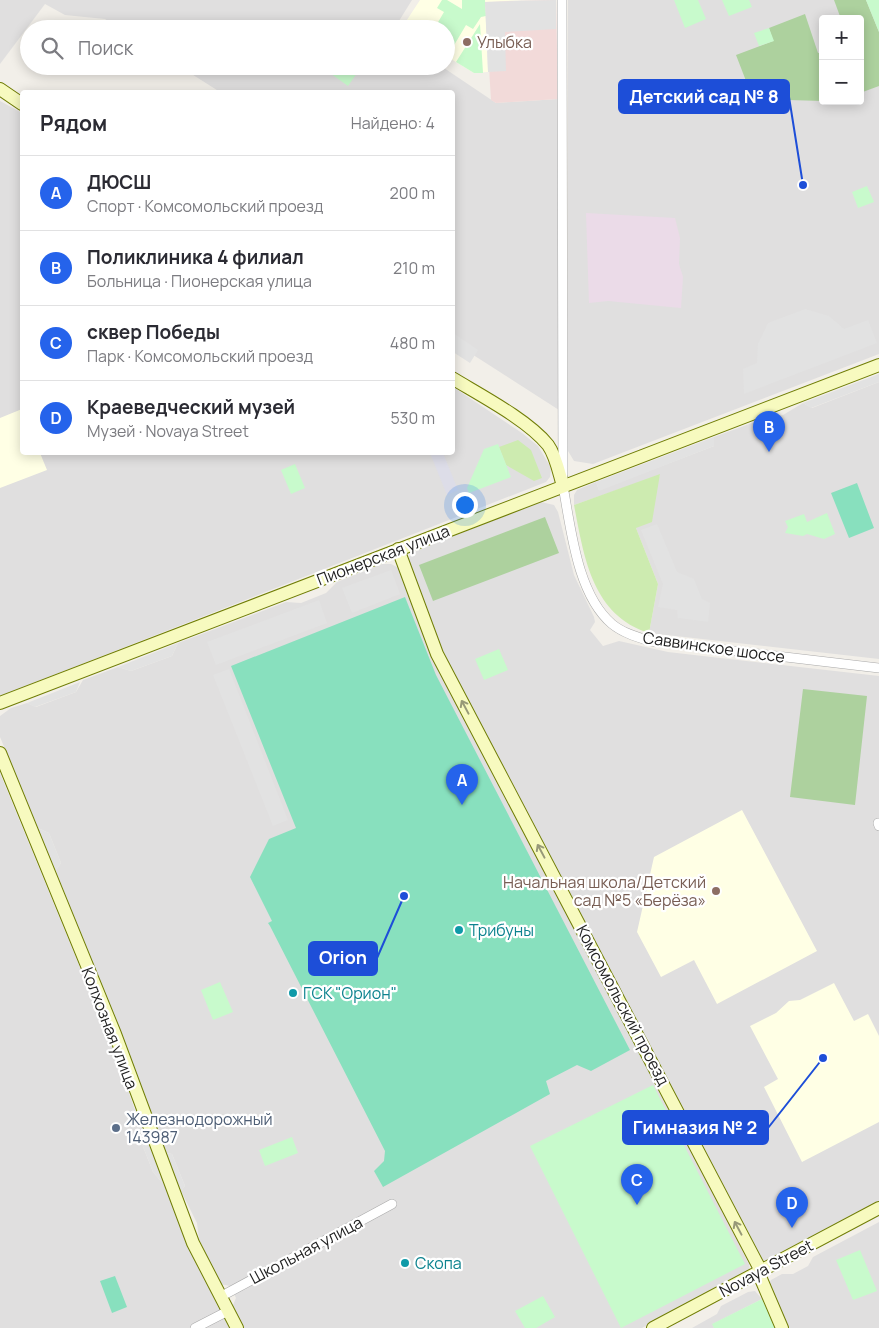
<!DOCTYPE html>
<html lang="ru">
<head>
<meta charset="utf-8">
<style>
	:root { --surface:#fff; --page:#f7f7f7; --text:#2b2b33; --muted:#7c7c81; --line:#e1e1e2; --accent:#2563eb }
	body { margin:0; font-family:Manrope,sans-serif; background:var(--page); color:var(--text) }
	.controls { position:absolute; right:15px; top:15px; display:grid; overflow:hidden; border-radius:5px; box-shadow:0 2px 12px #0003 }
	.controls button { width:45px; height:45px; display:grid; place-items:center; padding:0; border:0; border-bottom:1px solid var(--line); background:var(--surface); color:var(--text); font:25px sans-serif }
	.you { position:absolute; left:464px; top:504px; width:18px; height:18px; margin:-12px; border:4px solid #fff; border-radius:50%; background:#1a73e8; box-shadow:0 0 0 8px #1a73e833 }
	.badge { display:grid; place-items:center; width:32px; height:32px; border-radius:50%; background:var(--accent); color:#fff; font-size:16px; font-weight:700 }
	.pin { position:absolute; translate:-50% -41px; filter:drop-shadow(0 1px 2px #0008) }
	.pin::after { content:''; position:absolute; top:26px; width:18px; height:15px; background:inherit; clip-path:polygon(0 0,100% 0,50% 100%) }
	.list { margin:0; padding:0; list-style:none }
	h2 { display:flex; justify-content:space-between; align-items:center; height:65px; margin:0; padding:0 20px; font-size:21px }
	h2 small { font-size:16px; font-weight:400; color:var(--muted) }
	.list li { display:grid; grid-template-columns:32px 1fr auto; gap:15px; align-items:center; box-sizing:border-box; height:75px; padding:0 20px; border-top:1px solid var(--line) }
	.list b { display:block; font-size:19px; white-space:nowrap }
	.list p { margin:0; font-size:16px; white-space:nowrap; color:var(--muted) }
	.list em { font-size:16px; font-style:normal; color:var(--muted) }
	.icon { flex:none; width:28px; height:28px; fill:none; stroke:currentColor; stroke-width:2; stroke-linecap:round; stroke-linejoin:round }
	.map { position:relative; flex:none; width:879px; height:1328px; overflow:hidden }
	.search { position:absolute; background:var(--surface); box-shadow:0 2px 12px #0003; left:20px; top:20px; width:435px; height:55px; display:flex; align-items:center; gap:12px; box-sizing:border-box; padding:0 18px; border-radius:28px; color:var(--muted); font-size:19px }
	.panel { position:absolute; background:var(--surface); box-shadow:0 2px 12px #0003; left:20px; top:90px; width:435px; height:365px; border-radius:5px }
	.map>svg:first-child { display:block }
	.residential { fill:#e0dfdf; fill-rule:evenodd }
	.commercial { fill:#f2dad9 }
	.industrial { fill:#ebdbe8 }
	.education { fill:#ffffe5 }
	.grass { fill:#cdebb0 }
	.forest { fill:#add19e }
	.park { fill:#c8facc }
	.pitch { fill:#88e0be }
	.parking { fill:#e2e2e2 }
	.plaza { fill:#dddde8 }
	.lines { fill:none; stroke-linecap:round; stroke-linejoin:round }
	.street-casing { stroke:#a9a9a9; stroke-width:10 }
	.secondary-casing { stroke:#707d05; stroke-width:14 }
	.street { stroke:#fff; stroke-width:9 }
	.secondary { stroke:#f7fabf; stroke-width:12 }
	.oneway { stroke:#979978 }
	.education-dot { fill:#8d6e63; stroke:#fff; stroke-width:2 }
	.culture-dot { fill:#0f9aa8; stroke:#fff; stroke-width:2 }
	.service-dot { fill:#5c6f8a; stroke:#fff; stroke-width:2 }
	.labels { text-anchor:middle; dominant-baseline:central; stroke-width:4.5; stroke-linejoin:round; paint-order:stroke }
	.education-label { font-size:16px; fill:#785e54; stroke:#fff; text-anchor:start }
	.street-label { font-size:16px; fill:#222; stroke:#fff }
	.culture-label { font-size:16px; fill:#0d838f; stroke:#fff; text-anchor:start }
	.service-label { font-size:16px; fill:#4e5e75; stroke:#fff; text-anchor:start }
	.leader { fill:none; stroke:#1d4ed8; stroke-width:2 }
	.callout-dot { fill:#1d4ed8; stroke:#fff; stroke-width:2 }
	.callout { fill:#1d4ed8; stroke:#1d4ed8; stroke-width:2 }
	.callout-label { font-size:18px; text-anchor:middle; font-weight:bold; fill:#fff }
</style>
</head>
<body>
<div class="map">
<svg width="879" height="1328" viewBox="0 0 879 1328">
	<rect width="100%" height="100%" fill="#f2efe9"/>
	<path class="residential" d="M0,0H412L394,29H120L105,19L65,15L45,4L0,64Z
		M568,0H879V354L593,464L574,461L568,451ZM823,19H860V101H823Z
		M179,66H441L496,103L558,99L559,410L453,342L452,92H220Z
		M0,101L22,113V452H452L453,387L522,433L538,446L551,468L550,477L546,482L0,696Z
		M879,382V659L649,633L658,584L636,528L660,475L574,505V495L577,490L596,482L599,490L714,446V437L752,423L783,415L803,403L812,408Z
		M541,502L554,505L558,512L574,575L594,617L595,622L590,630L603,646L619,641L668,652L879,676V1203L768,1262L761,1260L443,657L408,563L410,554L415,551Z
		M382,564H391L399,568L749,1264L750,1271L642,1328H244L233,1305L236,1298L230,1286L220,1284L199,1239L197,1223L181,1191L185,1186L172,1154L166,1153L136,1077L126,1045L57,874L56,870L61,863L49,833L38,828L0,737V716L11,708L27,703L36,707L76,692L83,680L118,667L131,671L172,656L178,643L286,602L301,603L326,593L337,582Z
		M0,773L109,1038L135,1110L138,1134L153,1172L165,1186L195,1260L230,1328H0Z
		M879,1222V1328H785L769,1284L771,1280L782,1274H793L808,1266L813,1257Z
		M755,1291L762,1299L713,1324L714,1328H692L717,1314L721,1306L748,1292Z"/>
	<path class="commercial" d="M556,0L558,99L496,103L491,100L485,2Z"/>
	<path class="industrial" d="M586,213L675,218L680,238L679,264L683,277L681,308L608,301L589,303Z"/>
	<path class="education" d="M420,0H522L485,2L488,72L474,73L446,56V29H401Z
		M22,409V452L40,453L47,470L0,488V418Z
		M742,810L817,951L717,1004L694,960L661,977L637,932L654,857Z
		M834,983L854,1021L868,1014L879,1036V1122L802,1162L764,1087L778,1079L750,1026L776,1013L789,1001L800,1000Z"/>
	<path class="grass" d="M518,440L531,450L542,478L534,481L506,465L499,447Z
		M660,474L652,522L636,528L658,584L649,633C592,615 584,557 574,505Z"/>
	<path class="forest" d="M834,0H866L879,32V86L860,93V19H841Z
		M805,14L818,53L823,52V101L753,99L736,55L773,41L769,28Z
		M545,517L559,553L433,601L419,565Z
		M803,689L867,696L855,805L790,797Z"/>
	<path class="park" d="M442,0H447L462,9V0H485L486,16L481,17L473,29L466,25L453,47L446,43V29H434L444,12L437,8Z
		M674,0H698L706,19L685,28Z
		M722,0H749L752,7L729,16Z
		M866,0H879V32Z
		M480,24L483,73H474L456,62Z
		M769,28L774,41L759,46L754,33Z
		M320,66H362L348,86Z
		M867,186L874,202L858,208L852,192Z
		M498,444L511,477L469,493L467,488L484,449Z
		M295,464L305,488L291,494L281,470Z
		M827,513L835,534L824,539L807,534L803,536L785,533L788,527L785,521L804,514L807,522Z
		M499,649L508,670L484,680L475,659Z
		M220,982L233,1012L213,1020L201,990Z
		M653,1085L745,1264L621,1328L530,1146Z
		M292,1137L298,1153L265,1166L259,1150Z
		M860,1250L877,1291L853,1300L836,1260Z
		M543,1296L555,1317L536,1328H525L515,1311Z
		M762,1299L775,1328H714L712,1324Z"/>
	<path class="pitch" d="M857,483L874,528L849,538L831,493Z
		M405,597L436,675L630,1050L591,1071L577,1065L546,1081L550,1094L383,1187L374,1171L384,1161L385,1151L270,926L268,923L272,921L250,877L269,839L296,828L231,666Z
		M115,1276L127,1307L112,1313L100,1281Z"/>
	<path class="parking" d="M556,0V29L505,32L506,71L488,72L485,2Z
		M805,309L829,316L844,329L868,320L877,343L744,394L743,369L757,363L758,344L768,323Z
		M453,333L478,350L470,363L453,352Z
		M879,374V382L811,408L803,403Z
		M714,437V446L599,491L596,482Z
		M657,524L677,572L694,579L702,599L710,603L708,622L678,618L677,610L658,607L663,584L641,530Z
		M391,570L400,594L352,613L342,588Z
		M319,600L327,623L216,665L207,642Z
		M178,643L172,656L131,671L118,667Z
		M229,669L288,820L273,826L213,675Z
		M80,682L76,692L35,707L27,703Z
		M38,828L49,833L61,863L56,870L57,874Z
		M135,1110L165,1186L153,1172L138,1134Z
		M166,1153L172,1154L185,1186L181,1191Z"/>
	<path class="plaza" d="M430,453H443L458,490L447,495Z"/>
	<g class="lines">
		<defs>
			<path id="street" d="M562,0L563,486C571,529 577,594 612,624C623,633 637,637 650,641L879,668
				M878,823L879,826
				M220,1297L392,1204
				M195,1328L228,1311"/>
			<path id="secondary" d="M0,89L22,104
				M452,378C480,395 528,420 548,445C556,456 559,473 563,486
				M398,549L437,654L761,1271
				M0,703L879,365
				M0,753L115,1034L193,1243L237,1328
				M758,1272L782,1328
				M653,1328L879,1208"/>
		</defs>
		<use href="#street" class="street-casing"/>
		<use href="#secondary" class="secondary-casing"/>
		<use href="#street" class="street"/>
		<use href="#secondary" class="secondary"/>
	</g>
	<defs><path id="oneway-shaft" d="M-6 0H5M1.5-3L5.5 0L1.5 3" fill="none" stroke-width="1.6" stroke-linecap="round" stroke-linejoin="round" transform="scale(1.25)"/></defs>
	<g class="oneway">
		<use href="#oneway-shaft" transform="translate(465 707) rotate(-118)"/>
		<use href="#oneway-shaft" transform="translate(541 851) rotate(-118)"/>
		<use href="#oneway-shaft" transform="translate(738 1228) rotate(-118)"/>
	</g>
	<g class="education-dot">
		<circle cx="467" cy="42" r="5"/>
		<circle cx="716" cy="891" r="5"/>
	</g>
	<g class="culture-dot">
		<circle cx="459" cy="930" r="5"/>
		<circle cx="293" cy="993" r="5"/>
		<circle cx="405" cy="1263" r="5"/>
	</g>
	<circle class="service-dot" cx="116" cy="1128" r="5"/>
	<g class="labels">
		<g class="education-label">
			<text x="477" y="42">Улыбка</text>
			<text x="706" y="882" text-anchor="end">Начальная школа/Детский<tspan x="706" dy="18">сад №5 «Берёза»</tspan></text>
		</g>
		<g class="street-label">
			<text transform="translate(383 555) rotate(-21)">Пионерская улица</text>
			<text transform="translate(714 647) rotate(8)">Саввинское шоссе</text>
			<text transform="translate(623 1005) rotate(62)">Комсомольский проезд</text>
			<text transform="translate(110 1028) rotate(69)">Колхозная улица</text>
			<text transform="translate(306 1250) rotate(-28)">Школьная улица</text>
			<text transform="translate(766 1268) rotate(-28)">Novaya Street</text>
		</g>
		<g class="culture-label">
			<text x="469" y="930">Трибуны</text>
			<text x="303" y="993">ГСК "Орион"</text>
			<text x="415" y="1263">Скопа</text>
		</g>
		<g class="service-label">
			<text x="126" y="1119">Железнодорожный<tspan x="126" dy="18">143987</tspan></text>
		</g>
	</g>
	<path class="leader" d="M803 185L789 97M404 896L377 958M823 1058L768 1128"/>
	<g class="callout-dot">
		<circle cx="803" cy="185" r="5"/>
		<circle cx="404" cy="896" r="5"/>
		<circle cx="823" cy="1058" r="5"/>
	</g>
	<g class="callout">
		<rect x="619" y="80" width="170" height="33" rx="5"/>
		<rect x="309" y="942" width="68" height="33" rx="5"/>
		<rect x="623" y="1111" width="145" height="33" rx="5"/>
	</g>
	<g class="callout-label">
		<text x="704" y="103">Детский сад № 8</text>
		<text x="343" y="964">Orion</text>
		<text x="695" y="1134">Гимназия № 2</text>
	</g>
</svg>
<div class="controls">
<button>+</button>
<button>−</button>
</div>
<div class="you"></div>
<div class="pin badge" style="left:462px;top:805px">A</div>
<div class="pin badge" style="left:769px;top:452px">B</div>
<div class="pin badge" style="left:637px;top:1205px">C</div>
<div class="pin badge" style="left:792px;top:1228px">D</div>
<div class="search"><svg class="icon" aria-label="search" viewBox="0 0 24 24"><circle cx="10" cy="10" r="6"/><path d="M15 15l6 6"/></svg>Поиск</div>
<section class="panel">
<h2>Рядом<small>Найдено: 4</small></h2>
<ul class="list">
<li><span class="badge">A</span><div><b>ДЮСШ</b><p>Спорт · Комсомольский проезд</p></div><em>200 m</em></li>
<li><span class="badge">B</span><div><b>Поликлиника 4 филиал</b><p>Больница · Пионерская улица</p></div><em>210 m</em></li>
<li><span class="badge">C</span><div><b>сквер Победы</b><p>Парк · Комсомольский проезд</p></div><em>480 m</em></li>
<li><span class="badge">D</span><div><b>Краеведческий музей</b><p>Музей · Novaya Street</p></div><em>530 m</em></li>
</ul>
</section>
</div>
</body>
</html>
